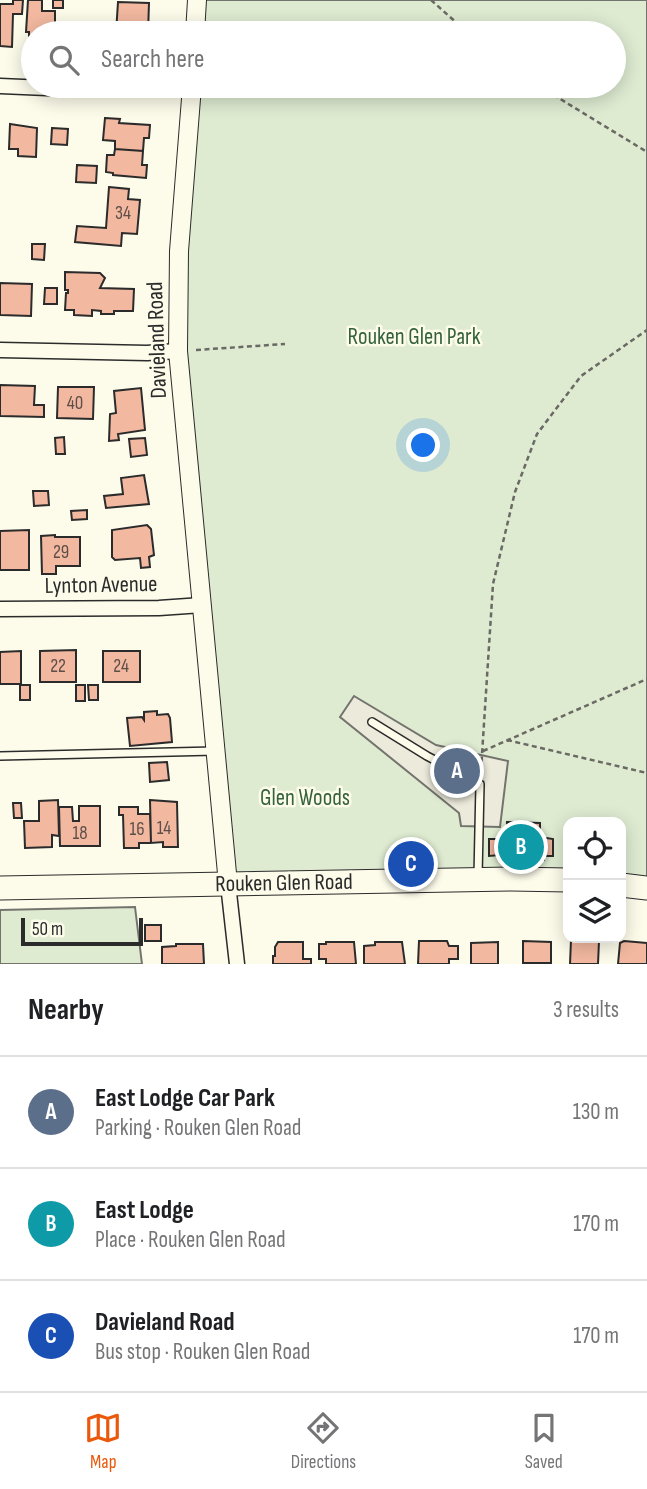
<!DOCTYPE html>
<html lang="en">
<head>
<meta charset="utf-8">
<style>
	:root { --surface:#fff; --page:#f6f6f6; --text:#202124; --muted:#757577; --line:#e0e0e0; --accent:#ea580c }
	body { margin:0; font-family:"Sofia Sans Condensed",sans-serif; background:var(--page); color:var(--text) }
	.controls { position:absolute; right:21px; bottom:21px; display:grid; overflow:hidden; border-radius:14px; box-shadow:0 4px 18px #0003 }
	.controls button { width:63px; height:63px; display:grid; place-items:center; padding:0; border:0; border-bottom:2px solid var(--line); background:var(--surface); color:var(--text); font:35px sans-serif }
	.scale { position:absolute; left:21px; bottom:18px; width:122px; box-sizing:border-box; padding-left:7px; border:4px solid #2b2b2b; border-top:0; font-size:19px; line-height:24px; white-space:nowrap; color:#2b2b2b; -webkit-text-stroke:5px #fdfbea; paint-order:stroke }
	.you { position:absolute; left:424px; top:446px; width:24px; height:24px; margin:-18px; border:5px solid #fff; border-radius:50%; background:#1a73e8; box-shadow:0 0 0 10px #1a73e833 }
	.badge { display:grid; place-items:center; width:46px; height:46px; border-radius:50%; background:var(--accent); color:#fff; font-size:23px; font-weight:700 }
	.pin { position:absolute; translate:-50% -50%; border:4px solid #fff; box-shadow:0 2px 7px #0006 }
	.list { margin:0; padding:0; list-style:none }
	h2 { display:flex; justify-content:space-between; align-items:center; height:91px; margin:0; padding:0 28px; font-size:30px }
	h2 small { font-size:23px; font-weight:400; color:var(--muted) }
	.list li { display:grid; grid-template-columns:46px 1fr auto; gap:21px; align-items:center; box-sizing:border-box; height:112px; padding:0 28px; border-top:2px solid var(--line) }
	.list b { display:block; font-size:26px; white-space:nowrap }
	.list p { margin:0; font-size:23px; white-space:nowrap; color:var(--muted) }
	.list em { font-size:23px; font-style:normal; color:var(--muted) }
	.icon { flex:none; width:38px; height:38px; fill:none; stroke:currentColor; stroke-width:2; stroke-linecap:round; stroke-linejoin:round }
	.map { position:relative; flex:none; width:647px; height:964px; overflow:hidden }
	.search { position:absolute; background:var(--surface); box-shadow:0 4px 18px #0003; left:21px; right:21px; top:21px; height:77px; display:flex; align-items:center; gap:18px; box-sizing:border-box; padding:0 24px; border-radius:38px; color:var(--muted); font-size:26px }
	.sheet { height:427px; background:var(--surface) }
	nav { display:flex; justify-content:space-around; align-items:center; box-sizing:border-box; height:98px; border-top:2px solid var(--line); background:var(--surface); font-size:19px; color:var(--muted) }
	nav a { display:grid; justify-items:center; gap:4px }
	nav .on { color:var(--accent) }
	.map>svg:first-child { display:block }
	.green { fill:#deebd1; stroke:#74746e; stroke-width:2 }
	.parking { fill:#eceadb; stroke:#74746e; stroke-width:2 }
	.building { fill:#f2b8a0; stroke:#2b2b2b; stroke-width:2 }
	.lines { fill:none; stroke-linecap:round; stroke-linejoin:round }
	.service-casing { stroke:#2b2b2b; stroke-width:10 }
	.minor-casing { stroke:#2b2b2b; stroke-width:17 }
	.tertiary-casing { stroke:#2b2b2b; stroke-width:20 }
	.primary-casing { stroke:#2b2b2b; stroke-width:25 }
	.path { stroke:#6a6964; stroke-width:2.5; stroke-dasharray:5 3.5; stroke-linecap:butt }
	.service { stroke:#fdfbea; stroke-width:7 }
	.minor { stroke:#fdfbea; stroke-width:14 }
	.tertiary { stroke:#fdfbea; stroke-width:18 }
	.primary { stroke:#fdfbea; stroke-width:23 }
	.labels { text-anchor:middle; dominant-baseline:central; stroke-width:5; stroke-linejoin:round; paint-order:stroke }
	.number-label { font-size:19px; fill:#5d4e48 }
	.park-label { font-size:23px; fill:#34623c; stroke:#fdfbea }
	.street-label { font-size:23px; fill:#2b2b2b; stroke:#fdfbea }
</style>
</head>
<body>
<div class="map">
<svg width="647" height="964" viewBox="0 0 647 964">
	<rect width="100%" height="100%" fill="#fdfbea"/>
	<path class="green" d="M197,0H647V888L621,885V822H568V880L228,884L178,351L192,86H614V33H195Z
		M135,907L142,964H0V910Z"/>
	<path class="parking" d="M354,696L436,745L508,761L500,827L461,826L459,813L340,717Z"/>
	<path class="building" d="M13,0H23L22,14H13L12,47L0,46V4H13Z
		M28,0H42V11H55V33H33V48H29V32H26Z
		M53,0H63V8H53Z
		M118,2L149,3L148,33H116Z
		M105,118L120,119L119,123L150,125L149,138H144L143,151L115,149V141L103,140Z
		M10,124L37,128L36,157L18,156V149H9Z
		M52,128L68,129L67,145L51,144Z
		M115,149L143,151L142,165H147L146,178L113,175V173L106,172L107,155H114Z
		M77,165L97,166L96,183L76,182Z
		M109,187L129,189L128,199L140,200L137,234L122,233L121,246L75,242L77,226L106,228Z
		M32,244H45L44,260L32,259Z
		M65,272L100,273L105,278L100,288L134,289L133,311H114V314H101V311L92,310V316L74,315V310H65L66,293H68V290H65Z
		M0,283L32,284L31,316L0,315Z
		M45,288H57V304H44Z
		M0,385L35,386L34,405H44V417L0,416Z
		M58,387H94L93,419L57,418Z
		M141,388L145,430L118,434L119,440L109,441L110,414L116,413L114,391Z
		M64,437L65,454H56L55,438Z
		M145,438L147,455L131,457L129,439Z
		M144,475L149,504L106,508L104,496L123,494L121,478Z
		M33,491H48L49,505L34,506Z
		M87,510V519L72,520L71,511Z
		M147,525L151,529L154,555L149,557L150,567L141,568L140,558L115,560L112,557V530Z
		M29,530V570H0V531Z
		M55,535V537H80V566H56V574H42L41,536Z
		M76,650V682H40V651Z
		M21,651V684H0V652Z
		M103,651H140V682H103Z
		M20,685H30V700H20Z
		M76,685H85V701H76Z
		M88,685H98V700H89Z
		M157,711V715L168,714L170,718L172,742L130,746L127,718L142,717L144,720V712Z
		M167,762L169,780L150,782L149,763Z
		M58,800L59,836L52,835V847L25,848L24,821H39V801Z
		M150,800L177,802L178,847H163V842L151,843Z
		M13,803H21L22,818H14Z
		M79,806H100V846H60L59,807H72L73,821H79Z
		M119,807H138V814H150L151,843H139V848H124L123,815H119Z
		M507,822L540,823V837L553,839V856H544V860H500V855L489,856V839H500L501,835H507Z
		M145,925H161V941H145Z
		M574,938L599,941L598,964H570L571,940H574Z
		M419,941H447L449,946H458V959H449V964H418Z
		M523,941L551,942V963H523Z
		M624,941L647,943V964H618L620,943Z
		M278,942H303V959H311V964H273V956H275V947Z
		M326,942H354L356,964H326V959H319V944H326Z
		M375,942H402L405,964H364V946L375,945Z
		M498,942V964H471V943Z
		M176,944H203L204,964H162V947L176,946Z"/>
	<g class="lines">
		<defs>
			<path id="service" d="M372,722L427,756L480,784L478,876
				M0,756L215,751"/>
			<path id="minor" d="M0,86L70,89H191
				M0,350L147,353L178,351
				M0,609L159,608L202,605
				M228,884L237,964"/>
			<path id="tertiary" d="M195,33L197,0
				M192,86L179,251L178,351L228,884"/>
			<path id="primary" d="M621,885L647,888
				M0,888L511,879L568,880"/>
		</defs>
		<use href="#service" class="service-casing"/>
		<use href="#minor" class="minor-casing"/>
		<use href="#tertiary" class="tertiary-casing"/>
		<use href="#primary" class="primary-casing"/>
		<path class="path" d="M431,0L468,33
			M539,86L647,152
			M196,350L285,344
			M507,740L647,773
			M483,751L647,679
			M481,770L493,584L515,492L537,434L581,376L647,330"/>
		<use href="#service" class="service"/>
		<use href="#minor" class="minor"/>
		<use href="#tertiary" class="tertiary"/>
		<use href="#primary" class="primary"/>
	</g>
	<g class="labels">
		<g class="number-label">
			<text x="123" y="213">34</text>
			<text x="75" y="403">40</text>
			<text x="61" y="552">29</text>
			<text x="58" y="666">22</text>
			<text x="121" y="666">24</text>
			<text x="164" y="828">14</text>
			<text x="137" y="829">16</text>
			<text x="80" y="833">18</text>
		</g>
		<g class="park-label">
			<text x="414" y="337">Rouken Glen Park</text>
			<text x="305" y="798">Glen Woods</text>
		</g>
		<g class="street-label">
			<text transform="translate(157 340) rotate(-92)">Davieland Road</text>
			<text transform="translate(101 585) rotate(-1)">Lynton Avenue</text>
			<text transform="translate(284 883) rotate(-1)">Rouken Glen Road</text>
		</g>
	</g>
</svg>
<div class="controls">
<button><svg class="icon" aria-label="locate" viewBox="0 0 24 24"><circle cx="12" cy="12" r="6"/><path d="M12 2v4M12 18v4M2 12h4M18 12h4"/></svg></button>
<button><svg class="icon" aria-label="layers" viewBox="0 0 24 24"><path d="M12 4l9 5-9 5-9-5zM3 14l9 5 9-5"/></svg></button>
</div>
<div class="scale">50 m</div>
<div class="you"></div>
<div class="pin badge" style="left:457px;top:771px;background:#5c6f8a">A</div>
<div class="pin badge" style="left:521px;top:847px;background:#0f9aa8">B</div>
<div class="pin badge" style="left:411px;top:864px;background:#1a4fb4">C</div>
<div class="search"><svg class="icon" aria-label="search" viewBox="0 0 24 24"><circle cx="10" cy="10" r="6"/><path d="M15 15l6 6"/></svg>Search here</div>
</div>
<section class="sheet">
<h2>Nearby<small>3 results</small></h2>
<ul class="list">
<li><span class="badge" style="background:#5c6f8a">A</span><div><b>East Lodge Car Park</b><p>Parking · Rouken Glen Road</p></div><em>130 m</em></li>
<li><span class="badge" style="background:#0f9aa8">B</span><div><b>East Lodge</b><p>Place · Rouken Glen Road</p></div><em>170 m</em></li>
<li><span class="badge" style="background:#1a4fb4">C</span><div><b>Davieland Road</b><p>Bus stop · Rouken Glen Road</p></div><em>170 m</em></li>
</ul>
</section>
<nav>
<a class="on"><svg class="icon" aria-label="map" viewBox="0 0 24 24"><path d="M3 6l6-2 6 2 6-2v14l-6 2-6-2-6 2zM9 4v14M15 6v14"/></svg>Map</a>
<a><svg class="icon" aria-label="directions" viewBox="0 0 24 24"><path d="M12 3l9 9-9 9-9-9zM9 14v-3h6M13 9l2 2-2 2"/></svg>Directions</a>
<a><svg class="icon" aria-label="saved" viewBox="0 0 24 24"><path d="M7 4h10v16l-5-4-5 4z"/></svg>Saved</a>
</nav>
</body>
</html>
